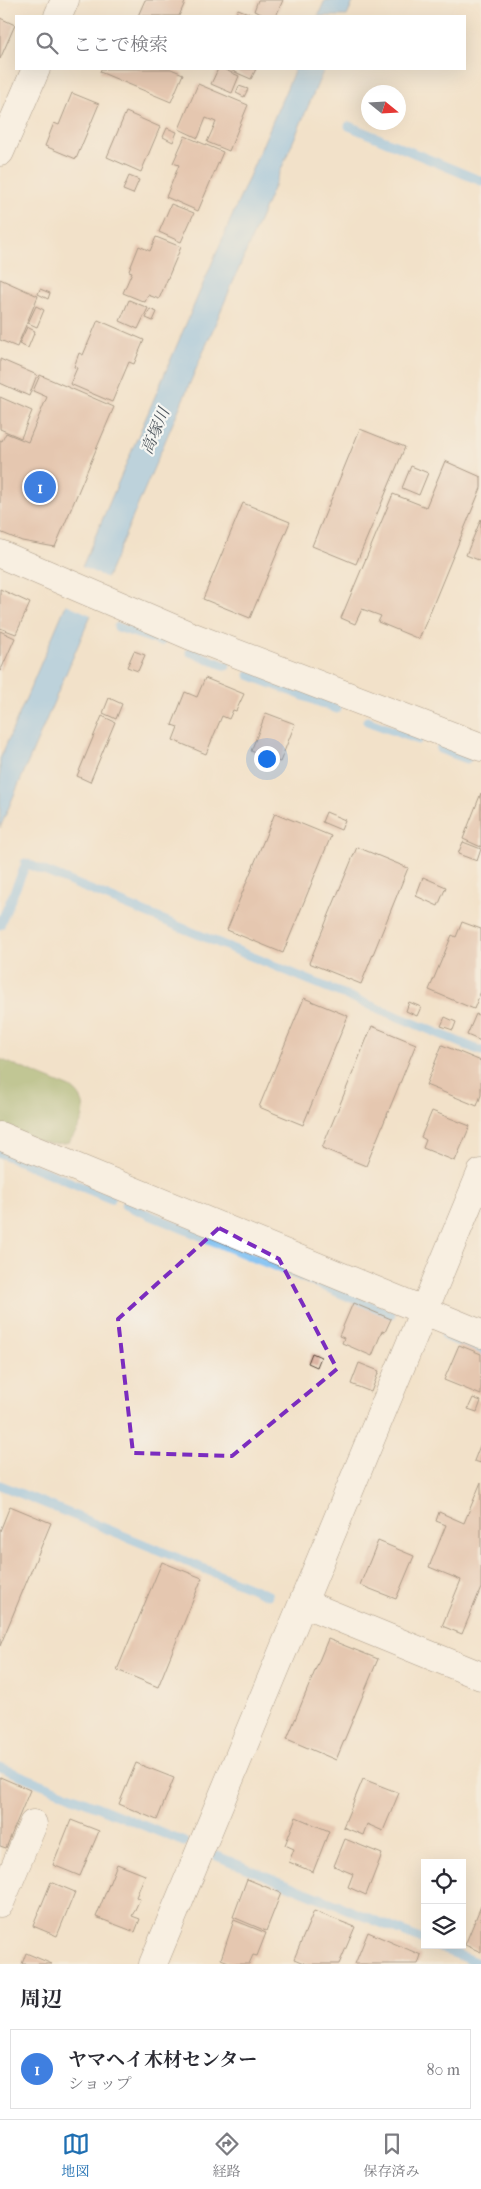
<!DOCTYPE html>
<html lang="ja">
<head>
<meta charset="utf-8">
<style>
	:root { --surface:#fff; --page:#f7f7f7; --text:#2b2b33; --muted:#7c7c81; --line:#e1e1e2; --accent:#1f6fb2 }
	body { margin:0; font-family:"IM FELL French Canon","Noto Serif JP",serif; background:var(--page); color:var(--text) }
	.controls { position:absolute; right:15px; bottom:15px; display:grid; overflow:hidden; border-radius:0px; box-shadow:0 5px 20px #0002 }
	.controls button { width:45px; height:45px; display:grid; place-items:center; padding:0; border:0; border-bottom:1px solid var(--line); background:var(--surface); color:var(--text); font:25px sans-serif }
	.compass { position:absolute; left:361px; top:85px; width:45px; height:45px; border-radius:50%; background:var(--surface); box-shadow:0 5px 20px #0002; rotate:108deg }
	.you { position:absolute; left:266px; top:758px; width:18px; height:18px; margin:-12px; border:4px solid #fff; border-radius:50%; background:#1a73e8; box-shadow:0 0 0 8px #1a73e833 }
	.badge { display:grid; place-items:center; width:32px; height:32px; border-radius:50%; background:var(--accent); color:#fff; font-size:16px; font-weight:700 }
	.pin { position:absolute; translate:-50% -50%; border:2px solid #fff; box-shadow:0 1px 5px #0006 }
	.list { margin:0; padding:0; list-style:none }
	h2 { display:flex; justify-content:space-between; align-items:center; height:65px; margin:0; padding:0 20px; font-size:21px }
	h2 small { font-size:16px; font-weight:400; color:var(--muted) }
	.list li { display:grid; grid-template-columns:32px 1fr auto; gap:15px; align-items:center; box-sizing:border-box; height:80px; margin:0 10px 10px; padding:0 10px; border:1px solid var(--line); border-radius:0px }
	.list b { display:block; font-size:19px; white-space:nowrap }
	.list p { margin:0; font-size:16px; white-space:nowrap; color:var(--muted) }
	.list em { font-size:16px; font-style:normal; color:var(--muted) }
	.icon { flex:none; width:28px; height:28px; fill:none; stroke:currentColor; stroke-width:2; stroke-linecap:round; stroke-linejoin:round }
	.map { position:relative; flex:none; width:481px; height:1964px; overflow:hidden }
	.search { position:absolute; background:var(--surface); box-shadow:0 5px 20px #0002; left:15px; right:15px; top:15px; height:55px; display:flex; align-items:center; gap:12px; box-sizing:border-box; padding:0 18px; border-radius:0px; color:var(--muted); font-size:19px }
	.sheet { height:155px; background:var(--surface) }
	nav { display:flex; justify-content:space-around; align-items:center; box-sizing:border-box; height:70px; border-top:1px solid var(--line); background:var(--surface); font-size:14px; color:var(--muted) }
	nav a { display:grid; justify-items:center; gap:2px }
	nav .on { color:var(--accent) }
	.map>svg:first-child { display:block }
	.forest { fill:#86a457; stroke:#60673a }
	.water { fill:#7dbff2; stroke:#5c7488 }
	.pier { fill:#f2e1c9 }
	.lines { fill:none; stroke-linecap:round; stroke-linejoin:round }
	.stream { stroke:#7dbff2; stroke-width:9 }
	.building { fill:#d6a692 }
	.street-casing { stroke:#564538; stroke-width:29 }
	.secondary-casing { stroke:#564538; stroke-width:29 }
	.street { stroke:#fff; stroke-width:28 }
	.secondary { stroke:#fff; stroke-width:28 }
	.marked { fill:none; stroke:#7b2cbf; stroke-width:4; stroke-dasharray:10 6; stroke-linejoin:round }
	.labels { text-anchor:middle; dominant-baseline:central; stroke-width:4.5; stroke-linejoin:round; paint-order:stroke }
	.water-label { font-size:16px; font-style:italic; fill:#4f575e; stroke:#f6f6f2 }
</style>
</head>
<body>
<div class="map">
<svg width="481" height="1964" viewBox="0 0 481 1964">
	<rect width="100%" height="100%" fill="#f6f6f2"/>
	<filter id="ink" filterUnits="userSpaceOnUse"><feTurbulence type="fractalNoise" baseFrequency=".02" numOctaves="2"/><feDisplacementMap in="SourceGraphic" scale="10" xChannelSelector="R" yChannelSelector="G"/><feConvolveMatrix kernelMatrix="1 2 1 2 8 2 1 2 1" color-interpolation-filters="sRGB"/></filter>
	<filter id="wash" filterUnits="userSpaceOnUse"><feTurbulence type="fractalNoise" baseFrequency=".0096" numOctaves="4" result="noise"/><feDisplacementMap in="SourceGraphic" scale="20" xChannelSelector="R" yChannelSelector="G"/><feGaussianBlur stdDeviation="1.12" result="paint"/><feColorMatrix in="noise" values="0 0 0 0 0 0 0 0 0 0 0 0 0 0 0 0 0 1.4 0 .05"/><feComposite in="paint" operator="in"/></filter>
	<g filter="url(#wash)">
		<rect width="100%" height="100%" fill="#f2e1c9"/>
		<path class="forest" d="M0,1059L71,1088C93,1104 83,1123 69,1142C46,1149 21,1133 0,1124Z"/>
		<path class="water" d="M325,0H354L347,16H318Z
			M295,69H324L0,828V759Z"/>
		<path class="pier" d="M80,566L109,579L93,616L64,603Z"/>
		<g class="lines">
			<path class="stream" d="M349,126L481,181
				M118,627L161,642
				M190,652L226,666
				M249,675L337,709
				M367,721L418,740
				M440,749L467,759
				M25,863L481,1051
				M0,925L26,864
				M0,1153L111,1199
				M125,1205L391,1314
				M445,1336L481,1351
				M0,1485L268,1595
				M0,1767L184,1842
				M217,1856L425,1941
				M434,1945L480,1964"/>
		</g>
		<g id="blocks">
			<path class="building" d="M145,0H186L179,16H138Z
				M258,0H283L276,16H266L254,11Z
				M238,9L256,16H235Z
				M0,18L15,25L0,59Z
				M101,69H171L183,74L171,102L100,72Z
				M218,69H223L239,76L232,93L211,84Z
				M228,69H256L251,79Z
				M198,84L248,105L229,151L207,142L216,122L206,118L198,138L179,129Z
				M239,86L248,89L244,97L236,93Z
				M72,93L99,104L76,159L45,146L54,123L59,125Z
				M126,112L160,127L141,172L107,157Z
				M167,128L177,132L173,142L163,137Z
				M185,136L223,152L198,211L166,197L179,165L173,163Z
				M129,176L139,180L133,194L123,190Z
				M171,204L194,213L181,242L159,232Z
				M156,237L181,247L159,299L148,295L145,302L123,293L132,272L129,271L139,246L150,251Z
				M0,279L38,296L17,347L0,340Z
				M40,289L50,293L48,299L38,294Z
				M129,300L148,308L138,329L120,321Z
				M36,306L44,310L37,327L28,323Z
				M150,309L157,312L153,321L146,318Z
				M98,320L144,340L134,364L129,362L112,402L70,384L77,368L74,367L79,353L83,355Z
				M27,327L35,331L28,348L19,344Z
				M0,359L37,375L29,396L0,383Z
				M40,375L114,407L55,547L22,541L0,532V440L2,441L6,433L28,442L47,397L33,391Z
				M0,397L32,411L21,438L0,429Z
				M360,429L405,447L356,564L312,546Z
				M445,461L481,477V488L419,639L378,622L381,616L362,609L355,624L341,618L393,494L426,507Z
				M411,466L428,473L419,495L402,488Z
				M243,503L290,522L250,618L203,599Z
				M481,519V561L466,555Z
				M0,589L30,603L16,634L0,628Z
				M0,631L15,638L0,672Z
				M134,651L145,655L138,671L127,667Z
				M205,678L244,694L236,711L233,710L229,719L222,716L206,754L173,740L178,727L172,725L185,692L197,697Z
				M109,698L122,704L116,719L103,713Z
				M266,713L295,724L280,762L251,751Z
				M102,716L115,722L90,782L77,776Z
				M481,793V847L463,839Z
				M326,812L345,820L341,830L322,822Z
				M275,813L331,836L283,953L227,930Z
				M463,842L481,849L477,861L458,854Z
				M357,847L408,868L361,984L309,963Z
				M423,877L446,887L438,906L416,896Z
				M462,922L481,929V991L474,1009L429,990L452,935L456,937Z
				M304,998L348,1016L303,1125L259,1107Z
				M409,1002L421,1007L417,1016L406,1011Z
				M476,1014L481,1016V1041L467,1035Z
				M445,1017L456,1022L453,1030L441,1026Z
				M372,1026L416,1044L366,1166L322,1148Z
				M442,1045L481,1061V1095L477,1106L426,1085Z
				M432,1111L470,1126L455,1161L423,1148L426,1140L421,1137Z
				M353,1303L391,1319L385,1332L382,1331L372,1356L342,1343L344,1338L339,1336Z
				M459,1345L481,1354V1395L444,1380Z
				M312,1353L321,1357L317,1367L308,1363Z
				M359,1363L379,1371L371,1392L351,1384Z
				M473,1398L481,1401L477,1412L468,1409Z
				M481,1443V1463L474,1461Z
				M481,1482V1588L462,1634L442,1626L461,1580L429,1567L446,1525L436,1521L439,1512L464,1523Z
				M10,1506L51,1523L0,1646V1531Z
				M378,1541L414,1556L396,1599L360,1585Z
				M162,1562L202,1578L158,1687L117,1670Z
				M328,1639L378,1659L336,1760L287,1739Z
				M136,1763L174,1778L157,1820L119,1804Z
				M0,1777L30,1790L6,1848L0,1846Z
				M363,1779L399,1793L383,1831L367,1824L363,1835L343,1827Z
				M296,1817L329,1831L313,1872L289,1862L294,1849L285,1845Z
				M71,1820L99,1831L80,1876L53,1865Z
				M345,1839L382,1854L366,1895L348,1887L353,1874L334,1866Z
				M117,1864L145,1875L136,1897L140,1899L132,1916L140,1919L135,1932L96,1917Z
				M247,1879L281,1893L266,1931L233,1917Z
				M51,1882L75,1892L57,1936L33,1926Z
				M481,1906V1952L465,1945Z
				M314,1911L355,1927L339,1964H306L294,1959Z
				M234,1920L266,1933L257,1956L253,1955L249,1964H233L221,1959Z
				M368,1932L421,1955L418,1964H355Z
				M26,1953L52,1964H22Z"/>
		</g>
	</g>
	<g filter="url(#ink)">
		<use href="#blocks" fill-opacity="0" stroke="#564538" stroke-width="1"/>
		<g class="lines">
			<defs>
				<path id="street" d="M58,16L65,0
					M0,152L36,69
					M0,554L191,636L481,747
					M0,1136L481,1334
					M0,1903L33,1824
					M153,1964L481,1173"/>
				<path id="secondary" d="M303,1603L481,1676"/>
			</defs>
			<use href="#street" class="street-casing"/>
			<use href="#secondary" class="secondary-casing"/>
			<use href="#street" class="street"/>
			<use href="#secondary" class="secondary"/>
		</g>
	</g>
	<path d="M0 0H481V1964H0ZM219,1228L279,1259L337,1369L232,1456L133,1453L118,1319Z" fill="#f2e1c9" fill-opacity=".55" fill-rule="evenodd"/>
	<path class="marked" d="M219,1228L279,1259L337,1369L232,1456L133,1453L118,1319Z"/>
	<g class="labels">
		<g class="water-label">
			<text transform="translate(155 431) rotate(-67)">高塚川</text>
		</g>
	</g>
</svg>
<div class="controls">
<button><svg class="icon" aria-label="locate" viewBox="0 0 24 24"><circle cx="12" cy="12" r="6"/><path d="M12 2v4M12 18v4M2 12h4M18 12h4"/></svg></button>
<button><svg class="icon" aria-label="layers" viewBox="0 0 24 24"><path d="M12 4l9 5-9 5-9-5zM3 14l9 5 9-5"/></svg></button>
</div>
<svg class="compass" viewBox="-18 -18 36 36"><path d="M0-13l5 13h-10z" fill="#e53935"/><path d="M0 13l5-13h-10z" fill="#7c7c81"/></svg>
<div class="you"></div>
<div class="pin badge" style="left:40px;top:487px;background:#3f7fe0">1</div>
<div class="search"><svg class="icon" aria-label="search" viewBox="0 0 24 24"><circle cx="10" cy="10" r="6"/><path d="M15 15l6 6"/></svg>ここで検索</div>
</div>
<section class="sheet">
<h2>周辺<small></small></h2>
<ul class="list">
<li><span class="badge" style="background:#3f7fe0">1</span><div><b>ヤマヘイ木材センター</b><p>ショップ</p></div><em>80 m</em></li>
</ul>
</section>
<nav>
<a class="on"><svg class="icon" aria-label="map" viewBox="0 0 24 24"><path d="M3 6l6-2 6 2 6-2v14l-6 2-6-2-6 2zM9 4v14M15 6v14"/></svg>地図</a>
<a><svg class="icon" aria-label="directions" viewBox="0 0 24 24"><path d="M12 3l9 9-9 9-9-9zM9 14v-3h6M13 9l2 2-2 2"/></svg>経路</a>
<a><svg class="icon" aria-label="saved" viewBox="0 0 24 24"><path d="M7 4h10v16l-5-4-5 4z"/></svg>保存済み</a>
</nav>
</body>
</html>
